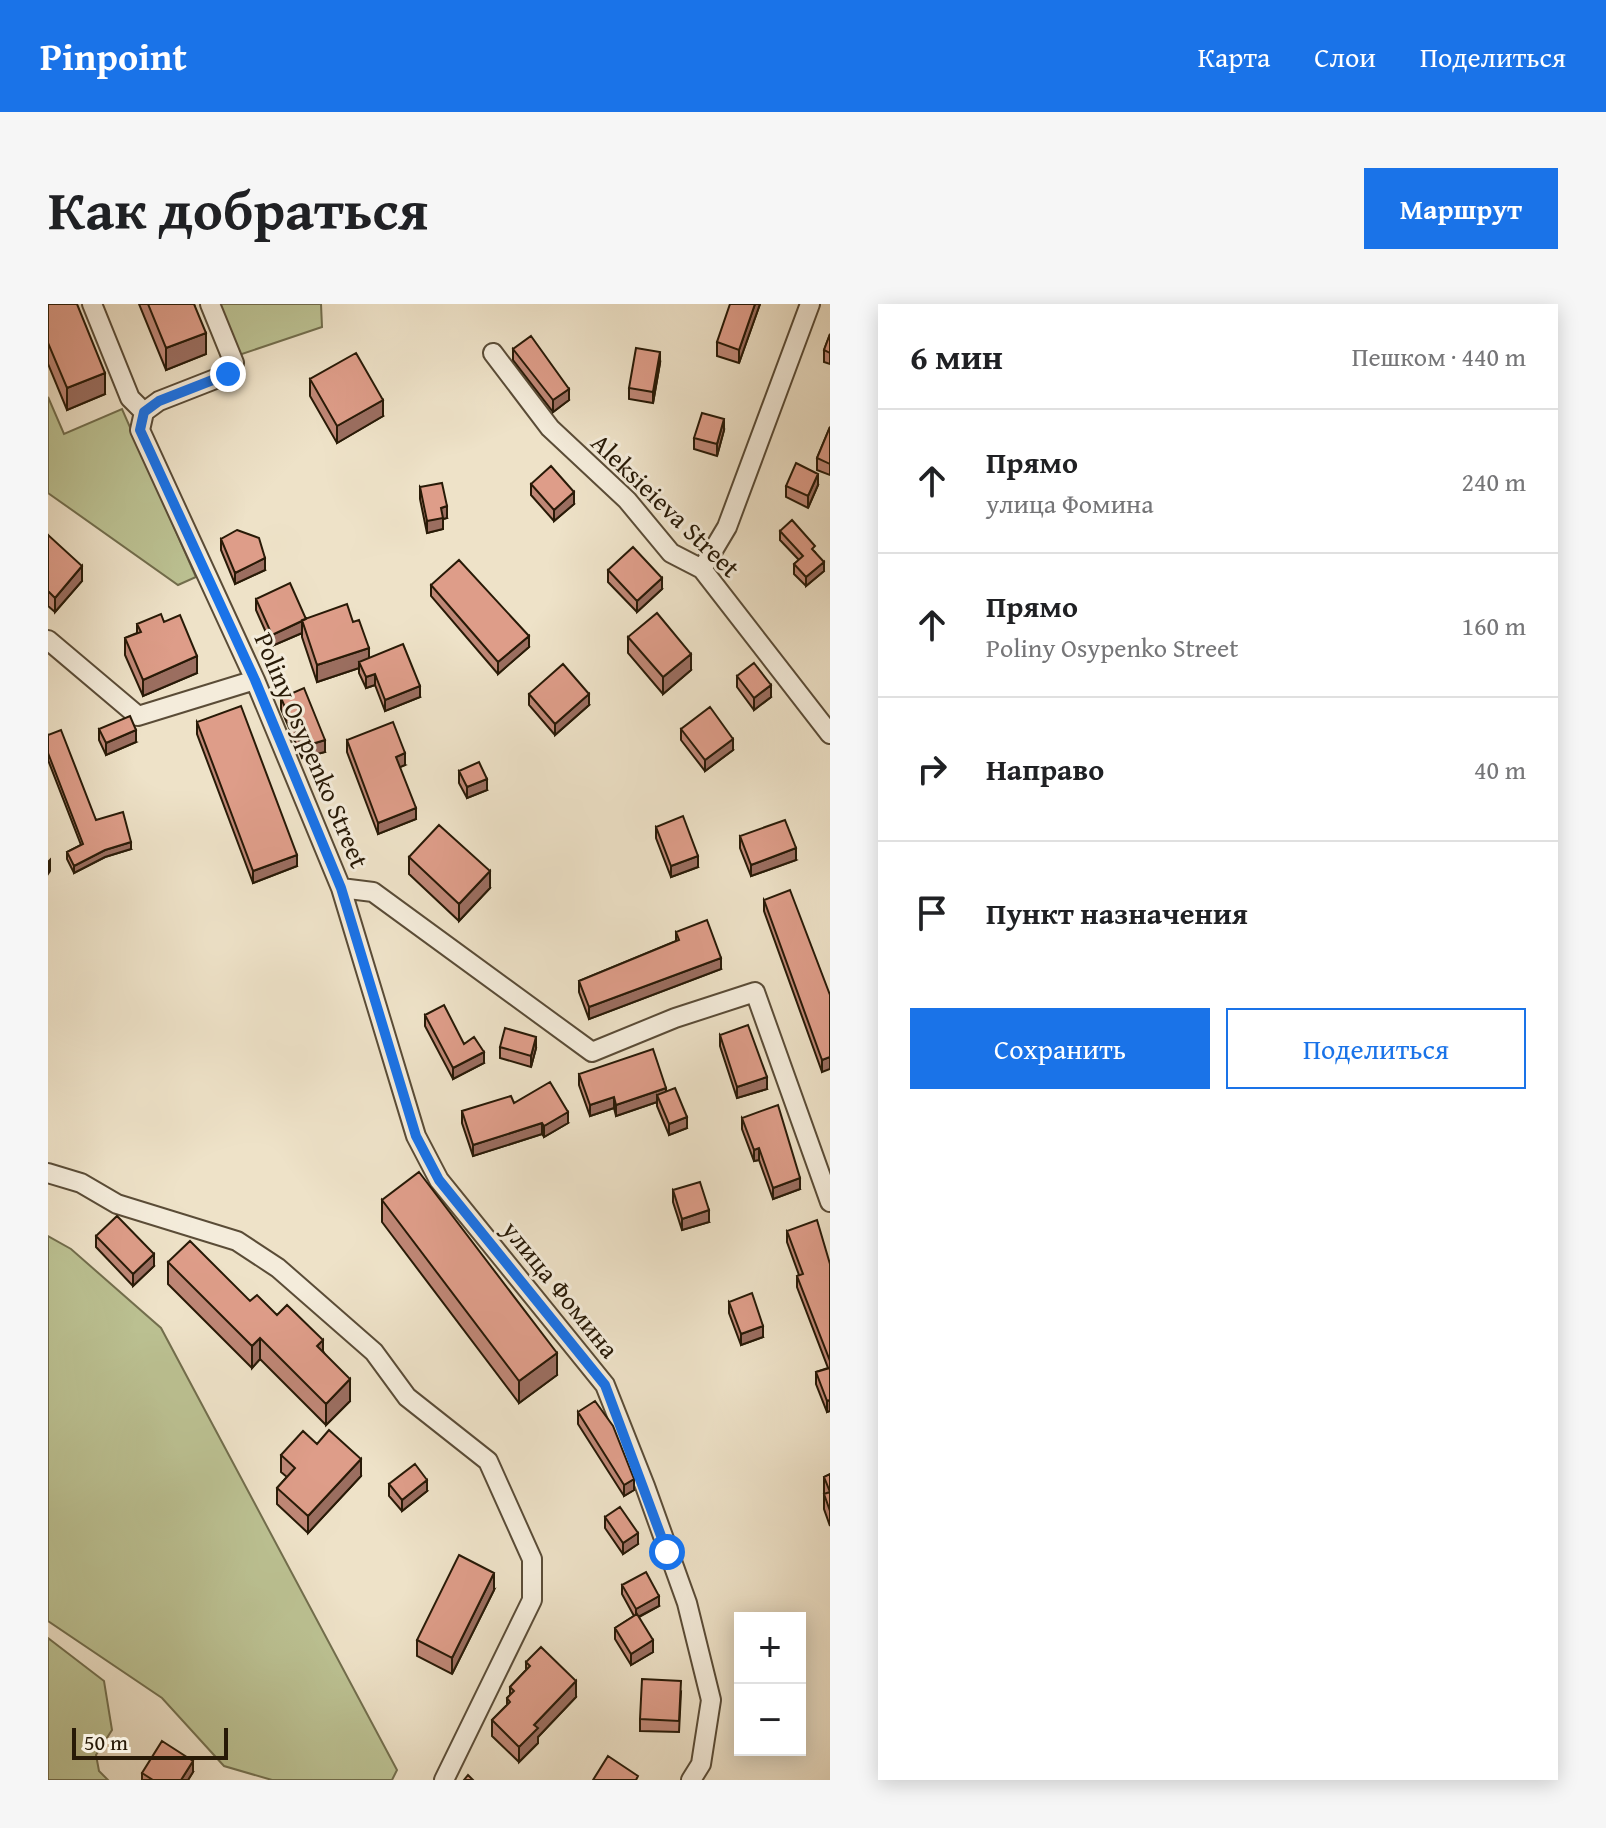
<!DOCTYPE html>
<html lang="ru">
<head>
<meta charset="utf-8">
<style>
	:root { --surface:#fff; --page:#f6f6f6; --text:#202124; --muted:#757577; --line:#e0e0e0; --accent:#1a73e8 }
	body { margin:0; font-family:"Gentium Book Plus",serif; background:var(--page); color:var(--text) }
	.controls { position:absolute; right:24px; bottom:24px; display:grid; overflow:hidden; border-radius:0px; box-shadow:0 4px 20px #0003 }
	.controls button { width:72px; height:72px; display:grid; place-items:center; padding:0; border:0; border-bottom:2px solid var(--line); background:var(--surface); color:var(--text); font:40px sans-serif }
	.scale { position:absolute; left:24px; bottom:20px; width:156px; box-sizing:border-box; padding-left:8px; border:4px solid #281a07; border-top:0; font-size:22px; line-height:28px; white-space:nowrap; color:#281a07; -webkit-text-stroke:6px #f4ecdb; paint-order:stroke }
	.stop { position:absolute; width:24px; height:24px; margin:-18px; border:6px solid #1a73e8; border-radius:50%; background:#fff }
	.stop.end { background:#1a73e8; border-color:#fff; box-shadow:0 2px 8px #0008 }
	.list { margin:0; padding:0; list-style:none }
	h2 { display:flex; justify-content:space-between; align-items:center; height:104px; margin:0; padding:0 32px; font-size:34px }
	h2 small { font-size:26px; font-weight:400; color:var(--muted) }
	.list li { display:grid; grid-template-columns:52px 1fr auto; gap:24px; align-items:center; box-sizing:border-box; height:144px; padding:0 32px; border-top:2px solid var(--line) }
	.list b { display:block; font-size:30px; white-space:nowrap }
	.list p { margin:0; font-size:26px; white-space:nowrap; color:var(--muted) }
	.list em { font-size:26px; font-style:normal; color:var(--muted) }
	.actions { display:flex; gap:16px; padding:24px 32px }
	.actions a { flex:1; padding:18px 0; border:2px solid var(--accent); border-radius:0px; text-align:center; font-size:28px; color:var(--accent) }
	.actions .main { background:var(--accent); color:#fff }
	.icon { flex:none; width:44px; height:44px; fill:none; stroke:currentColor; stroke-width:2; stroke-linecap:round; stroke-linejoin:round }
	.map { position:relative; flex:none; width:782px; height:1476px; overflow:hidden; border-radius:0px }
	header { display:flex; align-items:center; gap:48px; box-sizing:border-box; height:112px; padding:0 40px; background:var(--accent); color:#fff }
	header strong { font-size:38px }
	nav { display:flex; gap:44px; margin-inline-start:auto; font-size:28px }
	.intro { display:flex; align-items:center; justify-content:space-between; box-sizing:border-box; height:192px; padding:0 48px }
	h1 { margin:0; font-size:56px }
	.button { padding:20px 36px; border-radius:0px; background:var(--accent); color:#fff; font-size:28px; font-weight:700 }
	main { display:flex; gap:48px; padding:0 48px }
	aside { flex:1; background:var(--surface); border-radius:0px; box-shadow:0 4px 20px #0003 }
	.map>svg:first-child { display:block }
	.green { fill:#bcc293; stroke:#726e4d; stroke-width:2 }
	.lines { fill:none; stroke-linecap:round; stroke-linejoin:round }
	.street-casing { stroke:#5a4c37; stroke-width:22 }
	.street { stroke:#f4ecdb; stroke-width:18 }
	.wall { fill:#bf8776; stroke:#281a07; stroke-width:2 }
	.shaded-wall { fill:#9b6e60; stroke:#281a07; stroke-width:2 }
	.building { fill:#de9d89; stroke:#281a07; stroke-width:2 }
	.route { stroke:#1a73e8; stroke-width:10 }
	.labels { text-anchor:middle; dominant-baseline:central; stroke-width:6; stroke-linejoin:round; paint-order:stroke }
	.street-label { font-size:26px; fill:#281a07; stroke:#f4ecdb }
</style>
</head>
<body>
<header>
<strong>Pinpoint</strong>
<nav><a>Карта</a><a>Слои</a><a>Поделиться</a></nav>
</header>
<div class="intro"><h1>Как добраться</h1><a class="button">Маршрут</a></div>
<main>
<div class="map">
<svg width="782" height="1476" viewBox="0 0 782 1476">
	<rect width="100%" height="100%" fill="#eee2c8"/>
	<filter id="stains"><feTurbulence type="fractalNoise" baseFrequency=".0025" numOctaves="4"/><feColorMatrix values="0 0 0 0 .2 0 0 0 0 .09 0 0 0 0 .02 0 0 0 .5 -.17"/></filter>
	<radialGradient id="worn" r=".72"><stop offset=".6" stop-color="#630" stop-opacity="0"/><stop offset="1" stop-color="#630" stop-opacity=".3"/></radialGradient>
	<path class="green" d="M168,0H273L274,23L188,52Z
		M0,93L16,130L74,105L148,273L130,281L0,189Z
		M0,932L23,945L113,1024L349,1466L344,1476H224L176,1462L114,1394L0,1317Z
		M0,1334L56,1377L64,1426L48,1451L51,1467L60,1476H0Z"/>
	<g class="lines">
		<defs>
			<path id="street" d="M44,0L82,94L96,108L92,126L207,376L293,584L325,588L544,748L627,714L707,688L782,898
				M445,49L502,124L579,196L623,249L654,265L782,430
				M96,108L111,97L180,70L186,59L162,0
				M654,265L679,223L762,0
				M0,336L90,412L207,376
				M293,584L368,832L391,876L557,1081L597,1182L639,1299L663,1396L653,1460L643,1476
				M0,869L33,879L69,900L189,937L230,964L326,1048L359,1093L440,1157L484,1255V1296L396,1476"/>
		</defs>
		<use href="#street" class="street-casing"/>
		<use href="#street" class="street"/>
	</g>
	<path class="wall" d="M0,0L57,90L19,106L0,60Z
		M91,0H146L158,50L118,66Z
		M712,0L691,59L669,52V38Z
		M782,30V60L776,58V46Z
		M465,45L521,96L505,108L465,56Z
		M612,59L605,99L581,95V84Z
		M262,75L335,112L289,139L262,92Z
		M782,123V171L769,166V154Z
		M676,126L669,152L646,145V134Z
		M483,180L526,200L506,217L483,191Z
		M770,181L760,204L738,193V182Z
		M372,183L399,214L395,215V225L379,229L372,195Z
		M732,227L767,248L776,267L758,282L746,270V260L751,256L732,236Z
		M0,231L34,277L7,308L0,302Z
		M173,235L217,266L187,280L173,246Z
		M560,266L614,285L589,308L560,278Z
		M383,281L481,343L450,370L383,292Z
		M208,295L258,315L305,318L321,354L372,393L337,407L327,381L318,384L311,369V364L269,378L254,333V329L224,342L208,306Z
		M116,318L149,369L95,392L77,351V334L89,329V320Z
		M580,333L643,366L615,390L580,349Z
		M689,372L723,393L706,406L689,383Z
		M481,390L541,401L507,431L481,401Z
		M233,394L277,448L254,454L233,405Z
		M149,418L249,562L205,579L149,430Z
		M51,425L88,438L58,451L51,436Z
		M633,425L685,446L657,467L633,436Z
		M0,431L48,516L83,545L57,553L26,569L19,555V548L33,541L0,456Z
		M299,436L357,461L351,463L368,515L330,530L299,448Z
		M411,467L439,486L419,494L411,479Z
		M608,523L650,563L623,573L608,534Z
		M692,532L748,556L703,572L692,544Z
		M361,553L442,584L411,617L361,570Z
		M716,596L782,691L774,768L716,607Z
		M628,628L673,665L541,715L531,688V677L628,637Z
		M377,711L416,740L436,759L405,775L377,722Z
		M672,731L719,785L689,794L672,742Z
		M452,743L488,744L483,763L452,754Z
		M531,770L618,788L639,824L621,831L609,802V798L568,812L566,804L542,812L531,781Z
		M466,799L520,819L496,833L494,830L425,852L414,819V807Z
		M694,814L752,885L725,895L711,856L706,857L694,825Z
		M625,886L661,918L634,926L625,898Z
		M334,896L509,1071L471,1099L334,918Z
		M739,927L782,960V1107L779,1108L768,1080V1068L780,1064L749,983V972L751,971L739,938Z
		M48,932L106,962L85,982L48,943Z
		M120,958L229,1011L275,1047L302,1097L278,1121L212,1055L204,1064L120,980Z
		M681,998L715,1033L693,1041L681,1009Z
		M530,1108L586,1186L576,1192L530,1120Z
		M269,1140L313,1172L260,1229L229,1200V1184L239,1173L233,1168V1151Z
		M782,1170V1222L776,1205V1173Z
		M341,1180L379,1187L354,1207L341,1192Z
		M557,1213L590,1240L575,1250L557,1224Z
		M574,1281L611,1302L591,1313L605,1348L583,1361L567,1335V1324L586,1312L574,1290Z
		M446,1286L404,1370L369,1352V1336Z
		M478,1358L528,1393L490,1433V1439L471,1458L444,1432V1416L459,1401V1394L462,1391V1383L478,1366Z
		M633,1388L631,1428L592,1427V1415Z
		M145,1468L140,1476H94V1469Z"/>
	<path class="shaded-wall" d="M707,0H712L691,59V46Z
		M158,29V50L118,66V44Z
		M612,48V59L605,99V88Z
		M57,69V90L19,106V84Z
		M521,85V96L505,108V96Z
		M335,96V112L289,139V122Z
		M676,115V126L669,152V140Z
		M770,170V181L760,204V192Z
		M526,188V200L506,217V206Z
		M399,202V214L395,215V225L379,229V217L393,204Z
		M217,254V266L187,280V269Z
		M776,258V267L758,282V273Z
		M34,262V277L7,308V294Z
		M614,274V285L589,308V297Z
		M254,317V329L224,342V331Z
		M481,332V343L450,370V358Z
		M321,344V360L311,358V364L269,378V361Z
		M643,350V366L615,390V373Z
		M149,352V369L95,392V376Z
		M327,370V381L318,384V373Z
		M723,381V393L706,406V394Z
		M372,382V393L337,407V396Z
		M541,390V401L507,431V420Z
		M88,426V438L58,451V439Z
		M685,435V446L657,467V456Z
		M277,436V448L254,454V443Z
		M357,449V461L348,465V453Z
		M439,475V486L419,494V483Z
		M368,504V515L330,530V519Z
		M83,538V545L57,553L26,569V562L57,546Z
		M748,544V556L703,572V561Z
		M249,551V562L205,579V567Z
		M650,552V563L623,573V562Z
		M2,556V567L0,570V558Z
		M442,567V584L411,617V600Z
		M673,654V665L541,715V703Z
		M488,733V744L483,763V752Z
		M436,748V759L405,775V764Z
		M782,753V765L774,768V756Z
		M719,773V785L689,794V783Z
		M618,784V795L609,791V798L568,812V801Z
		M566,793V804L542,812V801Z
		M520,808V819L496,833V822Z
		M639,813V824L621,831V820Z
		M494,819V830L425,852V841Z
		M711,844V856L706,857V846Z
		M752,874V885L725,895V884Z
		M661,906V918L634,926V915Z
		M106,950V962L85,982V970Z
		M715,1022V1033L693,1041V1030Z
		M212,1034V1055L204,1064V1042Z
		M275,1036V1058L269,1042Z
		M509,1049V1071L471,1099V1077Z
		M302,1075V1097L278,1121V1100Z
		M782,1096V1107L779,1108V1097Z
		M313,1155V1172L260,1229V1212Z
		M586,1175V1186L576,1192V1181Z
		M379,1176V1187L354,1207V1196Z
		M590,1229V1240L575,1250V1239Z
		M446,1269V1286L404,1370V1354Z
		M611,1292V1302L588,1314V1305Z
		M605,1336V1348L583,1361V1350Z
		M528,1377V1393L490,1433V1439L471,1458V1443L486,1421Z
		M145,1457V1468L140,1476H133Z"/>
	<path class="building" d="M0,0H29L57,69L19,84L0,39Z
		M100,0H146L158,29L118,44Z
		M682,0H707L691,46L669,38Z
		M782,30V49L776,46Z
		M483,32L521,85L505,96L465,45Z
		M588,44L612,48L605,88L581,84Z
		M308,49L335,96L289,122L262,75Z
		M654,109L676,115L669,140L646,134Z
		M782,123V160L769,154Z
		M748,159L770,170L760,192L738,182Z
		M503,162L526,188L506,206L483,180Z
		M394,179L399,202L393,204L395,214L379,217L372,183Z
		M744,216L767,242L764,245L776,258L758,273L746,260L755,252L732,227Z
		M189,226L211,234L217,254L187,269L173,235Z
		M0,231L34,262L7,294L0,287Z
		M585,243L614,274L589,297L560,266Z
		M411,256L481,332L450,358L383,281Z
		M242,279L258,315L224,331L208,295Z
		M299,300L305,318L311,316L321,344L269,361L254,316Z
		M609,309L643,350L615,373L580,333Z
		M113,310L116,318L132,311L149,352L95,376L77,334L93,328L89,320Z
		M355,340L372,382L337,396L327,370L318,373L311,358Z
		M706,359L723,381L706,394L689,372Z
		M515,360L541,390L507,420L481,390Z
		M256,384L277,436L254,443L233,394Z
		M193,402L249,551L205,567L149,418Z
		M662,403L685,435L657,456L633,425Z
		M82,412L88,426L58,439L51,425Z
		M345,418L357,449L348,453L368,504L330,519L299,436Z
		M13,426L48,516L75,508L83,538L57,546L26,562L19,548L35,540L0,449V431Z
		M431,458L439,475L419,483L411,467Z
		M635,512L650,552L623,562L608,523Z
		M737,516L748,544L703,561L692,532Z
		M391,521L442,567L411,600L361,553Z
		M742,586L782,691V753L774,756L716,596Z
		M659,616L673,654L541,703L531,677L631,636L628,628Z
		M396,701L416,740L426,733L436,748L405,764L377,711Z
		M700,721L719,773L689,783L672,731Z
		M457,724L488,733L483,752L452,743Z
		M605,745L618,784L568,801L566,793L542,801L531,770Z
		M502,778L520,808L496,822L494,819L425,841L414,807L463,792L466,799Z
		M627,784L639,813L621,820L609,791Z
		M730,801L752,874L725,884L711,844L706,846L694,814Z
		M371,868L509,1049L471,1077L334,896Z
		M652,878L661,906L634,915L625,886Z
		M69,912L106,950L85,970L48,932Z
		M769,916L782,960V1057L749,972L755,970L739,927Z
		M142,937L202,997L209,991L229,1011L239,1001L275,1036L269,1042L302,1075L278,1100L212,1034L204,1042L120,958Z
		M704,989L715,1022L693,1030L681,998Z
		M782,1064V1096L779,1097L768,1068Z
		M547,1097L565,1122L586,1175L576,1181L530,1108Z
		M281,1126L313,1155L260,1212L229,1184L247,1164L233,1151L255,1127L269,1140Z
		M367,1160L379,1176L354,1196L341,1180Z
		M782,1170V1207L776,1190L782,1188L776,1173Z
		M572,1203L590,1229L575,1239L557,1213Z
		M411,1251L446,1269L404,1354L369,1336Z
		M598,1268L611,1292L588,1305L574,1281Z
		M589,1310L605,1336L583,1350L567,1324Z
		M493,1343L528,1377L486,1421L490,1424L471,1443L444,1416L462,1398L459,1394L466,1387L462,1383L482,1362L478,1358Z
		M594,1375L633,1377L631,1417L592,1415Z
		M114,1437L145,1457L133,1476H105L94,1469Z
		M560,1452L590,1472L588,1476H545Z
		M420,1471L425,1476H416Z"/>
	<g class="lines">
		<path class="route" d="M180,70L111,97L96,108L92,126L207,376L293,584L368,832L391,876L557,1081L619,1248"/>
	</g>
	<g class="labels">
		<g class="street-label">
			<text transform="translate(618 201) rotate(44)">Aleksieieva Street</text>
			<text transform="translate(264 446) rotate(67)">Poliny Osypenko Street</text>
			<text transform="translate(513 985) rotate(51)">улица Фомина</text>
		</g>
	</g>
	<rect width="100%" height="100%" filter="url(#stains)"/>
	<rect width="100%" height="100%" fill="url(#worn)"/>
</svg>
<div class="controls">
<button>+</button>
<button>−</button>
</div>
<div class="scale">50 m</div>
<div class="stop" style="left:619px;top:1248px"></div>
<div class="stop end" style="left:180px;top:70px"></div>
</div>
<aside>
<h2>6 мин<small>Пешком · 440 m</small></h2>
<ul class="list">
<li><svg class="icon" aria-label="ahead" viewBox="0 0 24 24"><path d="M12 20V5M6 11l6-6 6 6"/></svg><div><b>Прямо</b><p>улица Фомина</p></div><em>240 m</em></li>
<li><svg class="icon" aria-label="ahead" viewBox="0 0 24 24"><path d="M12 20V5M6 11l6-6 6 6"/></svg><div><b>Прямо</b><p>Poliny Osypenko Street</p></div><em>160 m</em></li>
<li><svg class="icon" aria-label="right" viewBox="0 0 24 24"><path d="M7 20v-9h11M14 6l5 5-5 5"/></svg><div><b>Направо</b></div><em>40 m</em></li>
<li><svg class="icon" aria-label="arrive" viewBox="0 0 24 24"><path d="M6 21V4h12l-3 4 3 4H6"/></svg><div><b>Пункт назначения</b></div></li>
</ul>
<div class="actions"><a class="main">Сохранить</a><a>Поделиться</a></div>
</aside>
</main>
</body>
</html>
